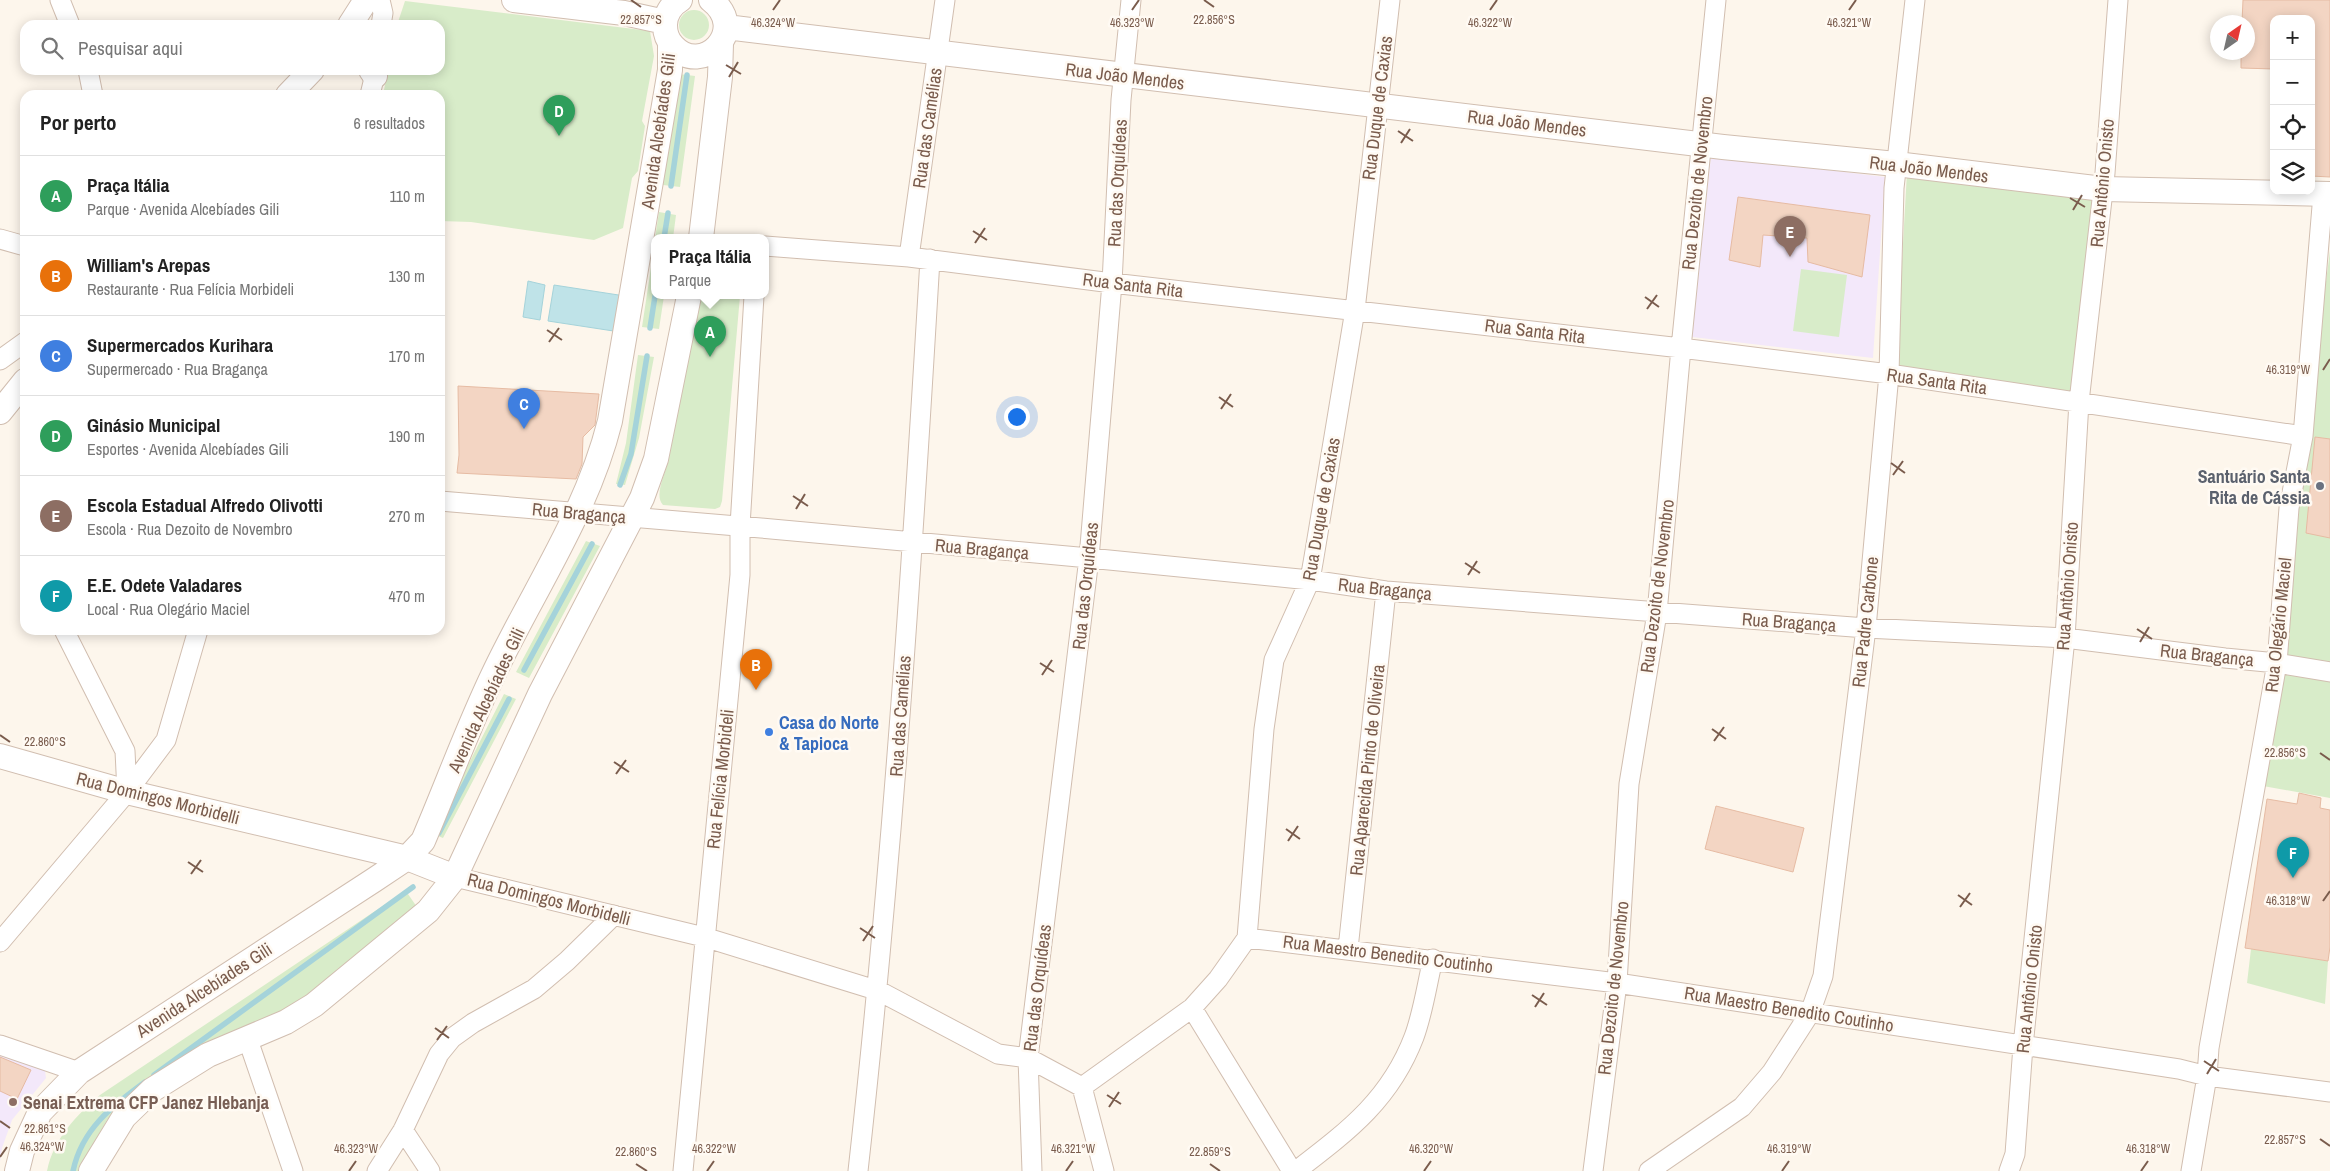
<!DOCTYPE html>
<html lang="pt">
<head>
<meta charset="utf-8">
<style>
	:root { --surface:#fff; --page:#f6f6f6; --text:#222; --muted:#767676; --line:#e0e0e0; --accent:#0f766e }
	body { margin:0; font-family:"Archivo Narrow",sans-serif; background:var(--page); color:var(--text) }
	.controls { position:absolute; right:15px; top:15px; display:grid; overflow:hidden; border-radius:10px; box-shadow:0 2px 12px #0003 }
	.controls button { width:45px; height:45px; display:grid; place-items:center; padding:0; border:0; border-bottom:1px solid var(--line); background:var(--surface); color:var(--text); font:25px sans-serif }
	.compass { position:absolute; left:2210px; top:15px; width:45px; height:45px; border-radius:50%; background:var(--surface); box-shadow:0 2px 12px #0003; rotate:34deg }
	.you { position:absolute; left:1016px; top:416px; width:18px; height:18px; margin:-12px; border:4px solid #fff; border-radius:50%; background:#1a73e8; box-shadow:0 0 0 8px #1a73e833 }
	.badge { display:grid; place-items:center; width:32px; height:32px; border-radius:50%; background:var(--accent); color:#fff; font-size:16px; font-weight:700 }
	.pin { position:absolute; translate:-50% -41px; filter:drop-shadow(0 1px 2px #0008) }
	.pin::after { content:''; position:absolute; top:26px; width:18px; height:15px; background:inherit; clip-path:polygon(0 0,100% 0,50% 100%) }
	.popup { position:absolute; left:651px; top:234px; width:118px; height:65px; box-sizing:border-box; display:grid; place-content:center; border-radius:10px; background:var(--surface); filter:drop-shadow(0 1px 4px #0005); font-size:16px; white-space:nowrap; color:var(--muted) }
	.popup b { font-size:19px; color:var(--text) }
	.popup::after { content:''; position:absolute; left:50%; top:100%; margin-left:-10px; border:10px solid transparent; border-top-color:var(--surface) }
	.list { margin:0; padding:0; list-style:none }
	h2 { display:flex; justify-content:space-between; align-items:center; height:65px; margin:0; padding:0 20px; font-size:21px }
	h2 small { font-size:16px; font-weight:400; color:var(--muted) }
	.list li { display:grid; grid-template-columns:32px 1fr auto; gap:15px; align-items:center; box-sizing:border-box; height:80px; padding:0 20px; border-top:1px solid var(--line) }
	.list b { display:block; font-size:19px; white-space:nowrap }
	.list p { margin:0; font-size:16px; white-space:nowrap; color:var(--muted) }
	.list em { font-size:16px; font-style:normal; color:var(--muted) }
	.icon { flex:none; width:28px; height:28px; fill:none; stroke:currentColor; stroke-width:2; stroke-linecap:round; stroke-linejoin:round }
	.map { position:relative; flex:none; width:2330px; height:1171px; overflow:hidden }
	.search { position:absolute; background:var(--surface); box-shadow:0 2px 12px #0003; left:20px; top:20px; width:425px; height:55px; display:flex; align-items:center; gap:12px; box-sizing:border-box; padding:0 18px; border-radius:15px; color:var(--muted); font-size:19px }
	.panel { position:absolute; background:var(--surface); box-shadow:0 2px 12px #0003; left:20px; top:90px; width:425px; height:545px; border-radius:15px }
	.map>svg:first-child { display:block }
	.education { fill:#f3e8fa }
	.green { fill:#d8ecc9 }
	.water { fill:#bfe3e8; stroke:#a5d3da }
	.lines { fill:none; stroke-linecap:round; stroke-linejoin:round }
	.stream { stroke:#a5d3da; stroke-width:5.5 }
	.building { fill:#f3d5c3; stroke:#e6bba3 }
	.minor-casing { stroke:#d1beb0; stroke-width:21 }
	.tertiary-casing { stroke:#d1beb0; stroke-width:26 }
	.minor { stroke:#fff; stroke-width:19 }
	.tertiary { stroke:#fff; stroke-width:24 }
	.ticks { fill:none; stroke:#7a5c4d; stroke-width:2 }
	.worship-dot { fill:#6b7280; stroke:#fffaf3; stroke-width:2 }
	.shop-dot { fill:#3f7fe0; stroke:#fffaf3; stroke-width:2 }
	.education-dot { fill:#8d6e63; stroke:#fffaf3; stroke-width:2 }
	.labels { text-anchor:middle; dominant-baseline:central; stroke-width:5; stroke-linejoin:round; paint-order:stroke }
	.street-label { font-size:18px; fill:#7a5c4d; stroke:#fffaf3 }
	.worship-label { font-size:18px; font-weight:bold; fill:#5b616d; stroke:#fffaf3; text-anchor:end }
	.shop-label { font-size:18px; font-weight:bold; fill:#366cbe; stroke:#fffaf3; text-anchor:start }
	.education-label { font-size:18px; font-weight:bold; fill:#785e54; stroke:#fffaf3; text-anchor:start }
	.ticks-label { font-size:12px; text-anchor:middle; fill:#7a5c4d; stroke:#fffaf3; stroke-width:5; stroke-linejoin:round; paint-order:stroke }
</style>
</head>
<body>
<div class="map">
<svg width="2330" height="1171" viewBox="0 0 2330 1171">
	<rect width="100%" height="100%" fill="#fdf6ec"/>
	<path class="education" d="M1711,156L1885,177L1873,358L1692,337Z
		M0,1046L37,1065L45,1071L46,1078L12,1120L2,1148L0,1162Z"/>
	<path class="green" d="M405,1L650,31L654,56L642,121L645,126L638,171L632,178L623,228L594,240L471,222L440,221V95H383L388,70H440V25H397Z
		M679 25a15 15 0 1 1 30 0a15 15 0 1 1-30 0Z
		M679,74L695,76L680,187L663,185Z
		M1907,172L2098,196L2072,394L1896,369Z
		M659,212L676,215L673,238H655Z
		M655,241V296H664L659,329L642,327Z
		M2330,251V798L2263,786L2280,705L2286,587Z
		M1801,269L1847,275L1839,337L1793,331Z
		M695,296H740L722,501L720,507L715,509L663,505C653,495 667,471 669,458C680,405 687,350 695,296Z
		M638,355L654,357L639,438L625,485L616,484L626,443Z
		M586,541L600,546L529,678L516,672Z
		M504,694L516,699L443,838L433,834Z
		M402,893L408,894L419,910L336,981L133,1092L107,1120L78,1171H47C54,1138 76,1116 100,1095Z
		M2251,949L2328,961L2325,1004L2247,983Z"/>
	<path class="water" d="M528,281L545,285L540,320L523,317Z
		M554,285L625,296L620,332L548,321Z"/>
	<g class="lines">
		<path class="stream" d="M671,186L687,75
			M664,238L668,213
			M650,328L655,296
			M620,485L631,454L647,356
			M524,670L592,544
			M439,833L509,699
			M154,1075L413,887
			M73,1171C82,1129 112,1106 145,1082"/>
	</g>
	<path class="building" d="M2243,0H2330V177L2311,176V19H2274V69L2241,68V52H2248V22H2242Z
		M1738,197L1870,215L1862,277L1808,262L1807,238L1763,235L1760,267L1729,260Z
		M458,386L599,394L595,425L583,437L582,464L576,479L457,473L459,455Z
		M2315,437L2330,439V538L2306,533Z
		M2299,793L2321,798L2320,808L2330,810V947L2328,961L2245,948L2267,799L2297,804Z
		M1716,806L1804,828L1793,872L1705,849Z
		M0,1057L31,1070L17,1099L0,1091Z"/>
	<g class="lines">
		<defs>
			<path id="minor" d="M60,0L70,25
				M380,0L383,13L381,25
				M88,70L93,95
				M370,95L376,70
				M0,239L25,246
				M765,246L909,257L1112,283L1681,348L1889,374L2303,436
				M909,257L945,0
				M0,360L25,342
				M440,501L761,528L1089,558L1310,580L1386,591L1866,628L2065,638L2225,658L2277,663L2330,672
				M64,630L125,751L127,792
				M455,877L704,937L879,991L998,1054L1028,1058L1082,1087
				M1247,938L1617,983L2179,1069L2207,1076L2330,1092
				M0,942L127,792L166,740L198,630
				M1348,949L1386,591
				M1192,1008L1292,1171
				M248,1040L293,1171
				M0,1045L79,1072
				M1082,1087L1192,1008L1218,979L1247,938L1264,729L1274,660L1310,580L1314,557L1355,310L1390,0
				M1082,1087L1104,1171
				M403,1130L430,1171
				M377,1171L403,1130L439,1054L452,1038L473,1023L534,989L567,961L614,915
				M683,1171L740,575V526L754,296
				M858,1171C892,868 912,564 930,259
				M1032,1171L1028,1058L1089,558L1112,283L1121,100L1131,0
				M1296,1171C1348,1131 1390,1100 1414,1037C1423,1013 1427,984 1433,959
				M1593,1171L1617,983L1629,784L1657,613L1681,348L1716,0
				M1649,1171L1742,1107L1772,1072L1810,1013L1823,976L1866,628L1889,374L1894,188L1915,0
				M2009,1171L2015,1154L2023,1046L2065,638L2079,402L2105,173L2118,0
				M2191,1171L2207,1076L2209,1048L2277,663L2289,508L2303,436L2323,194"/>
			<path id="tertiary" d="M514,0L624,13L665,22
				M680,0C671,5 665,15 665,25C665,33 668,41 673,46C702,78 750,30 711,0
				M350,25L366,0
				M726,27L1723,147L1896,164L2103,189L2330,194
				M371,70L375,76
				M288,95L312,70
				M701,238L720,77L721,44
				M0,412L25,381
				M0,756L127,792L407,858L455,877
				M17,1171L22,1151L40,1112L79,1072L374,880L407,858L423,841C447,785 468,727 494,673C534,589 587,513 610,421L670,70V43
				M91,1171L124,1117L152,1090L208,1055L286,1022L314,1005L428,911L455,877L540,694L642,498L656,459L689,296"/>
		</defs>
		<use href="#minor" class="minor-casing"/>
		<use href="#tertiary" class="tertiary-casing"/>
		<use href="#minor" class="minor"/>
		<use href="#tertiary" class="tertiary"/>
	</g>
	<path class="ticks" d="M631,0L641,7M1204,0L1214,7M773,10L780,0M1132,10L1139,0M1490,10L1497,0M1849,10L1856,0M726,65L741,74M729,77L738,62M1398,131L1413,141M1401,143L1410,129M2070,198L2085,207M2073,210L2082,195M973,231L987,240M975,243L985,228M1645,297L1659,307M1647,309L1657,295M547,330L562,340M549,342L559,328M2323,370L2330,359M1219,397L1233,407M1221,409L1231,394M1891,463L1905,473M1893,475L1903,461M793,496L808,506M796,509L805,494M1465,563L1480,573M1468,575L1477,561M2137,629L2152,639M2140,642L2149,627M1040,663L1054,672M1042,675L1052,660M1712,729L1726,739M0,735L10,742M1714,741L1724,727M2320,753L2330,760M614,762L629,772M616,774L626,760M1286,829L1300,839M1288,841L1298,826M188,862L203,872M191,874L201,860M1958,895L1972,905M2323,901L2330,891M1960,907L1970,893M860,928L875,938M863,941L873,926M1532,995L1547,1005M1535,1007L1544,993M435,1028L449,1038M437,1040L447,1026M2204,1061L2219,1071M2207,1074L2216,1059M1107,1095L1121,1104M1109,1107L1119,1092M0,1121L10,1128M2320,1139L2330,1146M0,1157L7,1147M636,1164L647,1171M1210,1164L1220,1171M349,1171L356,1161M707,1171L714,1161M1066,1171L1073,1161M1424,1171L1431,1161M1782,1171L1789,1161M2141,1171L2148,1161"/>
	<circle class="worship-dot" cx="2320" cy="486" r="5"/>
	<circle class="shop-dot" cx="769" cy="732" r="5"/>
	<circle class="education-dot" cx="13" cy="1102" r="5"/>
	<g class="labels">
		<g class="street-label">
			<text transform="translate(1125 76) rotate(7)">Rua João Mendes</text>
			<text transform="translate(1377 108) rotate(-83)">Rua Duque de Caxias</text>
			<text transform="translate(1527 123) rotate(7)">Rua João Mendes</text>
			<text transform="translate(927 128) rotate(-82)">Rua das Camélias</text>
			<text transform="translate(658 131) rotate(-82)">Avenida Alcebíades Gili</text>
			<text transform="translate(1929 169) rotate(7)">Rua João Mendes</text>
			<text transform="translate(1117 183) rotate(-87)">Rua das Orquídeas</text>
			<text transform="translate(1697 183) rotate(-84)">Rua Dezoito de Novembro</text>
			<text transform="translate(2102 183) rotate(-85)">Rua Antônio Onisto</text>
			<text transform="translate(1133 285) rotate(7)">Rua Santa Rita</text>
			<text transform="translate(1535 331) rotate(7)">Rua Santa Rita</text>
			<text transform="translate(1937 381) rotate(8)">Rua Santa Rita</text>
			<text transform="translate(1321 509) rotate(-80)">Rua Duque de Caxias</text>
			<text transform="translate(579 513) rotate(5)">Rua Bragança</text>
			<text transform="translate(982 549) rotate(5)">Rua Bragança</text>
			<text transform="translate(1085 586) rotate(-84)">Rua das Orquídeas</text>
			<text transform="translate(1657 586) rotate(-83)">Rua Dezoito de Novembro</text>
			<text transform="translate(2067 586) rotate(-86)">Rua Antônio Onisto</text>
			<text transform="translate(1385 589) rotate(6)">Rua Bragança</text>
			<text transform="translate(1789 622) rotate(4)">Rua Bragança</text>
			<text transform="translate(1865 622) rotate(-84)">Rua Padre Carbone</text>
			<text transform="translate(2278 625) rotate(-84)">Rua Olegário Maciel</text>
			<text transform="translate(2207 655) rotate(6)">Rua Bragança</text>
			<text transform="translate(486 700) rotate(-65)">Avenida Alcebíades Gili</text>
			<text transform="translate(900 716) rotate(-86)">Rua das Camélias</text>
			<text transform="translate(1367 770) rotate(-84)">Rua Aparecida Pinto de Oliveira</text>
			<text transform="translate(720 779) rotate(-84)">Rua Felícia Morbideli</text>
			<text transform="translate(158 798) rotate(14)">Rua Domingos Morbidelli</text>
			<text transform="translate(549 899) rotate(14)">Rua Domingos Morbidelli</text>
			<text transform="translate(1388 954) rotate(7)">Rua Maestro Benedito Coutinho</text>
			<text transform="translate(1037 988) rotate(-83)">Rua das Orquídeas</text>
			<text transform="translate(1613 988) rotate(-84)">Rua Dezoito de Novembro</text>
			<text transform="translate(2029 989) rotate(-84)">Rua Antônio Onisto</text>
			<text transform="translate(204 990) rotate(-33)">Avenida Alcebíades Gili</text>
			<text transform="translate(1789 1009) rotate(9)">Rua Maestro Benedito Coutinho</text>
		</g>
		<g class="worship-label">
			<text x="2310" y="476">Santuário Santa<tspan x="2310" dy="21">Rita de Cássia</tspan></text>
		</g>
		<g class="shop-label">
			<text x="779" y="722">Casa do Norte<tspan x="779" dy="21">&amp; Tapioca</tspan></text>
		</g>
		<g class="education-label">
			<text x="23" y="1102">Senai Extrema CFP Janez Hlebanja</text>
		</g>
	</g>
	<g class="ticks-label">
		<text x="641" y="24">22.857°S</text>
		<text x="1214" y="24">22.856°S</text>
		<text x="773" y="27">46.324°W</text>
		<text x="1132" y="27">46.323°W</text>
		<text x="1490" y="27">46.322°W</text>
		<text x="1849" y="27">46.321°W</text>
		<text x="2288" y="374">46.319°W</text>
		<text x="45" y="746">22.860°S</text>
		<text x="2285" y="757">22.856°S</text>
		<text x="2288" y="905">46.318°W</text>
		<text x="45" y="1133">22.861°S</text>
		<text x="2285" y="1144">22.857°S</text>
		<text x="42" y="1151">46.324°W</text>
		<text x="356" y="1153">46.323°W</text>
		<text x="714" y="1153">46.322°W</text>
		<text x="1073" y="1153">46.321°W</text>
		<text x="1431" y="1153">46.320°W</text>
		<text x="1789" y="1153">46.319°W</text>
		<text x="2148" y="1153">46.318°W</text>
		<text x="636" y="1156">22.860°S</text>
		<text x="1210" y="1156">22.859°S</text>
	</g>
</svg>
<div class="controls">
<button>+</button>
<button>−</button>
<button><svg class="icon" aria-label="locate" viewBox="0 0 24 24"><circle cx="12" cy="12" r="6"/><path d="M12 2v4M12 18v4M2 12h4M18 12h4"/></svg></button>
<button><svg class="icon" aria-label="layers" viewBox="0 0 24 24"><path d="M12 4l9 5-9 5-9-5zM3 14l9 5 9-5"/></svg></button>
</div>
<svg class="compass" viewBox="-18 -18 36 36"><path d="M0-13l5 13h-10z" fill="#e53935"/><path d="M0 13l5-13h-10z" fill="#767676"/></svg>
<div class="you"></div>
<div class="pin badge" style="left:710px;top:357px;background:#2e9e5b">A</div>
<div class="popup"><b>Praça Itália</b>Parque</div>
<div class="pin badge" style="left:756px;top:690px;background:#e8710a">B</div>
<div class="pin badge" style="left:524px;top:429px;background:#3f7fe0">C</div>
<div class="pin badge" style="left:559px;top:136px;background:#2e9e5b">D</div>
<div class="pin badge" style="left:1790px;top:257px;background:#8d6e63">E</div>
<div class="pin badge" style="left:2293px;top:878px;background:#0f9aa8">F</div>
<div class="search"><svg class="icon" aria-label="search" viewBox="0 0 24 24"><circle cx="10" cy="10" r="6"/><path d="M15 15l6 6"/></svg>Pesquisar aqui</div>
<section class="panel">
<h2>Por perto<small>6 resultados</small></h2>
<ul class="list">
<li><span class="badge" style="background:#2e9e5b">A</span><div><b>Praça Itália</b><p>Parque · Avenida Alcebíades Gili</p></div><em>110 m</em></li>
<li><span class="badge" style="background:#e8710a">B</span><div><b>William's Arepas</b><p>Restaurante · Rua Felícia Morbideli</p></div><em>130 m</em></li>
<li><span class="badge" style="background:#3f7fe0">C</span><div><b>Supermercados Kurihara</b><p>Supermercado · Rua Bragança</p></div><em>170 m</em></li>
<li><span class="badge" style="background:#2e9e5b">D</span><div><b>Ginásio Municipal</b><p>Esportes · Avenida Alcebíades Gili</p></div><em>190 m</em></li>
<li><span class="badge" style="background:#8d6e63">E</span><div><b>Escola Estadual Alfredo Olivotti</b><p>Escola · Rua Dezoito de Novembro</p></div><em>270 m</em></li>
<li><span class="badge" style="background:#0f9aa8">F</span><div><b>E.E. Odete Valadares</b><p>Local · Rua Olegário Maciel</p></div><em>470 m</em></li>
</ul>
</section>
</div>
</body>
</html>
